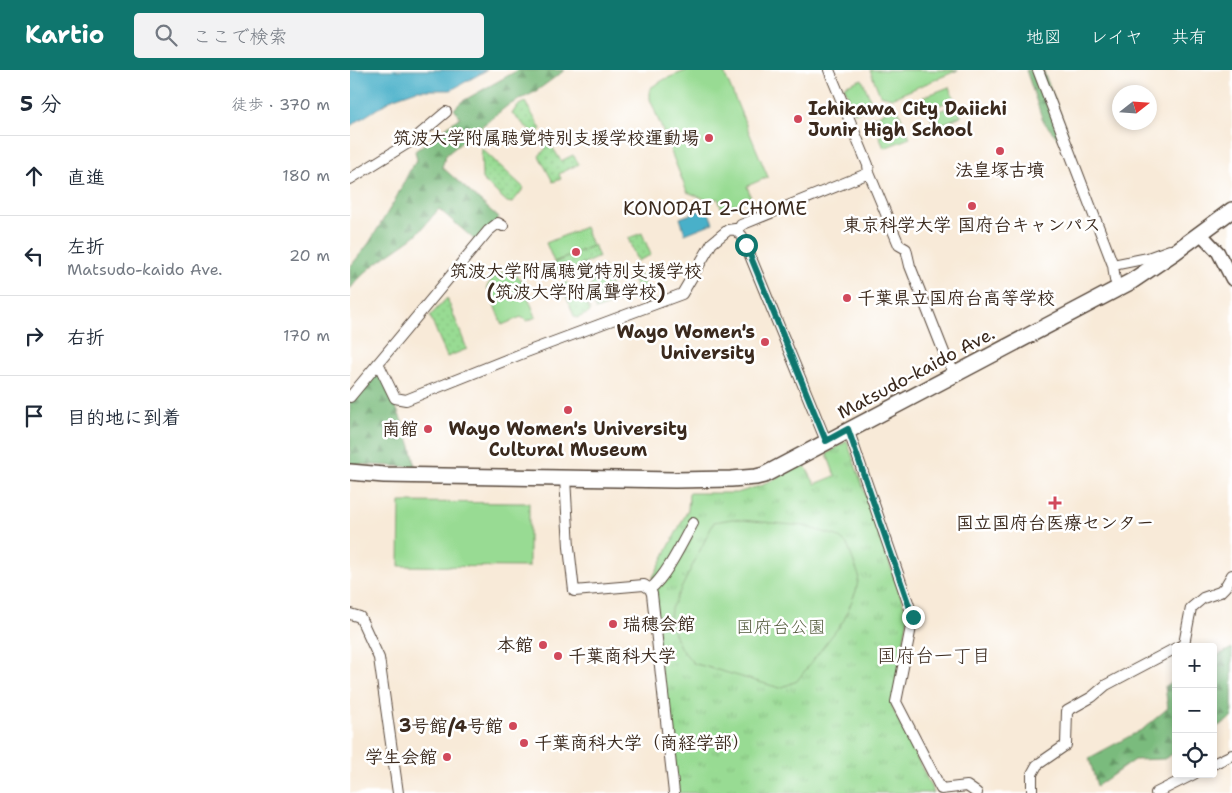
<!DOCTYPE html>
<html lang="ja">
<head>
<meta charset="utf-8">
<style>
	:root { --surface:#fff; --page:#f2f2f3; --text:#1f2937; --muted:#747a83; --line:#e0e1e3; --accent:#0f766e }
	body { margin:0; font-family:"Shantell Sans","Klee One",sans-serif; background:var(--page); color:var(--text) }
	.controls { position:absolute; right:15px; bottom:15px; display:grid; overflow:hidden; border-radius:5px; box-shadow:0 2px 8px #0003 }
	.controls button { width:45px; height:45px; display:grid; place-items:center; padding:0; border:0; border-bottom:1px solid var(--line); background:var(--surface); color:var(--text); font:25px sans-serif }
	.compass { position:absolute; left:762px; top:15px; width:45px; height:45px; border-radius:50%; background:var(--surface); box-shadow:0 2px 8px #0003; rotate:73deg }
	.stop { position:absolute; width:15px; height:15px; margin:-11px; border:4px solid #0f766e; border-radius:50%; background:#fff }
	.stop.end { background:#0f766e; border-color:#fff; box-shadow:0 1px 5px #0008 }
	.list { margin:0; padding:0; list-style:none }
	h2 { display:flex; justify-content:space-between; align-items:center; height:65px; margin:0; padding:0 20px; font-size:21px }
	h2 small { font-size:16px; font-weight:400; color:var(--muted) }
	.list li { display:grid; grid-template-columns:32px 1fr auto; gap:15px; align-items:center; box-sizing:border-box; height:80px; padding:0 20px; border-top:1px solid var(--line) }
	.list b { display:block; font-size:19px; white-space:nowrap }
	.list p { margin:0; font-size:16px; white-space:nowrap; color:var(--muted) }
	.list em { font-size:16px; font-style:normal; color:var(--muted) }
	.icon { flex:none; width:28px; height:28px; fill:none; stroke:currentColor; stroke-width:2; stroke-linecap:round; stroke-linejoin:round }
	.map { position:relative; flex:none; width:882px; height:723px; overflow:hidden }
	header { display:flex; align-items:center; gap:30px; box-sizing:border-box; height:70px; padding:0 25px; background:var(--accent); color:#fff }
	header strong { font-size:24px }
	nav { display:flex; gap:28px; margin-inline-start:auto; font-size:18px }
	.search { width:350px; height:45px; background:var(--page); display:flex; align-items:center; gap:12px; box-sizing:border-box; padding:0 18px; border-radius:5px; color:var(--muted); font-size:19px }
	main { display:flex }
	aside { flex:1; background:var(--surface) }
	.map>svg:first-child { display:block }
	.grass { fill:url(#grass-dots); stroke:#6a8258 }
	.forest { fill:url(#forest-firs); stroke:#5a724e }
	.park { fill:url(#park-tufts); stroke:#6a8258 }
	.pitch { fill:#98db93; stroke:#6a8258 }
	.water { fill:#4ab0c9; stroke:#426d74 }
	.lines { fill:none; stroke-linecap:round; stroke-linejoin:round }
	.minor-casing { stroke:#57473a; stroke-width:12 }
	.tertiary-casing { stroke:#57473a; stroke-width:15 }
	.primary-casing { stroke:#57473a; stroke-width:18 }
	.minor { stroke:#fff; stroke-width:10 }
	.tertiary { stroke:#fff; stroke-width:12 }
	.primary { stroke:#fff; stroke-width:15 }
	.route { stroke:#0f766e; stroke-width:6 }
	.poi-dot { fill:#d1495b; stroke:#fff; stroke-width:2 }
	.labels { text-anchor:middle; dominant-baseline:central; stroke-width:5; stroke-linejoin:round; paint-order:stroke }
	.poi-label { font-size:18px; font-weight:bold; fill:#3b2a1e; stroke:#fff; text-anchor:end }
	.street-label { font-size:18px; fill:#3b2a1e; stroke:#fff }
	.park-label { font-size:18px; fill:#575f41; stroke:#fff }
	.neighbourhood-label { font-size:19px; fill:#3b2a1e; stroke:#fff }
</style>
</head>
<body>
<header>
<strong>Kartio</strong>
<div class="search"><svg class="icon" aria-label="search" viewBox="0 0 24 24"><circle cx="10" cy="10" r="6"/><path d="M15 15l6 6"/></svg>ここで検索</div>
<nav><a>地図</a><a>レイヤ</a><a>共有</a></nav>
</header>
<main>
<aside>
<h2>5 分<small>徒歩 · 370 m</small></h2>
<ul class="list">
<li><svg class="icon" aria-label="ahead" viewBox="0 0 24 24"><path d="M12 20V5M6 11l6-6 6 6"/></svg><div><b>直進</b></div><em>180 m</em></li>
<li><svg class="icon" aria-label="left" viewBox="0 0 24 24"><path d="M17 20v-9H6M10 6l-5 5 5 5"/></svg><div><b>左折</b><p>Matsudo-kaido Ave.</p></div><em>20 m</em></li>
<li><svg class="icon" aria-label="right" viewBox="0 0 24 24"><path d="M7 20v-9h11M14 6l5 5-5 5"/></svg><div><b>右折</b></div><em>170 m</em></li>
<li><svg class="icon" aria-label="arrive" viewBox="0 0 24 24"><path d="M6 21V4h12l-3 4 3 4H6"/></svg><div><b>目的地に到着</b></div></li>
</ul>
</aside>
<div class="map">
<svg width="882" height="723" viewBox="0 0 882 723">
	<defs>
		<pattern id="grass-dots" width="8" height="8" patternUnits="userSpaceOnUse" patternTransform="scale(1.25)"><rect width="8" height="8" fill="#98db93"/><path d="M2 2h.1M6 6h.1" fill="none" stroke="#84bc7e" stroke-width="1.8" stroke-linecap="round"/></pattern>
		<pattern id="forest-firs" width="22" height="20" patternUnits="userSpaceOnUse" patternTransform="scale(1.25)"><rect width="22" height="20" fill="#7abb7d"/><path d="M5 1l3.5 6h-7zM16 11l3.5 6h-7z" fill="#659866"/></pattern>
		<pattern id="park-tufts" width="24" height="20" patternUnits="userSpaceOnUse" patternTransform="scale(1.25)"><rect width="24" height="20" fill="#98db93"/><path d="M3 7l-1-3M5 7V3M7 7l1-3M15 17l-1-3M17 17v-4M19 17l1-3" fill="none" stroke="#84bc7e"/></pattern>
	</defs>
	<rect width="100%" height="100%" fill="#fff"/>
	<filter id="ink" filterUnits="userSpaceOnUse"><feTurbulence type="fractalNoise" baseFrequency=".02" numOctaves="2"/><feDisplacementMap in="SourceGraphic" scale="10" xChannelSelector="R" yChannelSelector="G"/><feConvolveMatrix kernelMatrix="1 2 1 2 8 2 1 2 1" color-interpolation-filters="sRGB"/></filter>
	<filter id="wash" filterUnits="userSpaceOnUse"><feTurbulence type="fractalNoise" baseFrequency=".0096" numOctaves="4" result="noise"/><feDisplacementMap in="SourceGraphic" scale="20" xChannelSelector="R" yChannelSelector="G"/><feGaussianBlur stdDeviation="1.12" result="paint"/><feColorMatrix in="noise" values="0 0 0 0 0 0 0 0 0 0 0 0 0 0 0 0 0 1.4 0 .05"/><feComposite in="paint" operator="in"/></filter>
	<g filter="url(#wash)">
		<rect width="100%" height="100%" fill="#f8ead8"/>
		<path class="grass" d="M175,32L191,59L181,69L178,66L182,62L162,44L167,36Z
			M195,65L211,91L223,85L229,94L209,104L211,109L203,112L189,86L196,78L189,70Z
			M131,78L174,118L162,133L157,132L132,109Z
			M292,163L301,185L287,191L278,168Z
			M244,175L249,187L209,205L204,193Z
			M253,196L267,232L246,240L239,221L243,209L241,201Z
			M291,205L299,226L291,228L283,208Z
			M216,212L224,221L233,224L240,241L239,243L227,248L224,246L211,213Z
			M97,228L117,279L97,287L80,246Z"/>
		<path class="forest" d="M168,0H215L185,22L157,36L96,85L92,97L149,148L126,171L89,139C81,147 74,158 66,165C44,182 17,196 0,219V197L19,173L45,130L61,98L67,90L65,81L110,47L104,39L111,32Z
			M676,0H693L718,63L709,70L693,51Z
			M26,301L30,303C42,329 63,370 65,397L0,394V326Z
			M882,578V648L863,659V588Z
			M826,610V682L814,689L784,690L747,716L739,688L793,659L818,638L815,616Z"/>
		<path class="park" d="M497,371L558,547L542,637L584,723H326L301,519L303,507L338,440L339,423H387L413,415L454,394L465,414L485,406L477,384Z"/>
		<path class="pitch" d="M338,0H373L418,107L397,116L401,128L372,140L368,128L357,133L355,129L337,122L300,29V18L315,9Z
			M520,0H608L542,28L530,25Z
			M512,9L523,36L505,43L494,16Z
			M599,17L604,29L578,40L573,27Z
			M606,34L611,46L585,57L580,45Z
			M547,37L552,49L526,60L521,48Z
			M555,56L560,68L534,78L529,66Z
			M235,157L242,176L204,192L196,173Z
			M157,201L165,204L171,209L186,247L177,251L171,247L152,255L137,217L144,205Z
			M50,432L179,433V497L49,496Z
			M382,449L453,456L487,466L497,474L509,506L506,521L494,550L447,611L430,618L343,593L330,577L320,554L321,539L364,452Z"/>
		<path class="water" d="M0,0H137L101,20H67L44,28L0,56Z
			M357,138L363,153L335,164L330,148Z"/>
	</g>
	<g filter="url(#ink)">
		<g class="lines">
			<defs>
				<path id="minor" d="M479,0L518,95L519,103
					M688,0L763,195L765,210L769,218
					M0,109L63,70L96,42
					M388,160L391,155L519,103L549,175L556,179L560,196L597,290L605,303
					M763,195L798,188L820,180
					M28,293L45,328L56,330L171,284L332,224L362,173L378,160L385,159L392,166L476,371
					M0,327L138,161L148,153L153,156
					M498,359L563,547L546,632L591,719L617,716L627,723
					M215,408L219,477L224,521L294,515L300,519L302,524L324,723
					M300,519C316,507 333,471 343,453
					M0,544L10,547L29,588L48,723
					M829,577L834,574L841,538L853,528L870,522L875,517L882,505
					M863,694L882,685
					M682,723V704L687,695L716,675L717,641L742,627L756,615L826,578
					M806,723L844,704"/>
				<path id="tertiary" d="M851,164L868,182L882,209"/>
				<path id="primary" d="M0,402L34,405L325,410L381,409L406,407L414,405L782,211L825,182L882,140"/>
			</defs>
			<use href="#minor" class="minor-casing"/>
			<use href="#tertiary" class="tertiary-casing"/>
			<use href="#primary" class="primary-casing"/>
			<use href="#minor" class="minor"/>
			<use href="#tertiary" class="tertiary"/>
			<use href="#primary" class="primary"/>
		</g>
	</g>
	<g class="lines" filter="url(#ink)">
		<path class="route" d="M396,175L476,371L498,359L563,547"/>
	</g>
	<g class="poi-dot">
		<circle cx="448" cy="49" r="5"/>
		<circle cx="359" cy="68" r="5"/>
		<circle cx="650" cy="81" r="5"/>
		<circle cx="622" cy="136" r="5"/>
		<circle cx="226" cy="182" r="5"/>
		<circle cx="497" cy="228" r="5"/>
		<circle cx="415" cy="272" r="5"/>
		<circle cx="218" cy="340" r="5"/>
		<circle cx="78" cy="359" r="5"/>
		<path d="M702.5 425.5h5v5h5v5h-5v5h-5v-5h-5v-5h5z"/>
		<circle cx="263" cy="554" r="5"/>
		<circle cx="193" cy="575" r="5"/>
		<circle cx="208" cy="586" r="5"/>
		<circle cx="163" cy="656" r="5"/>
		<circle cx="174" cy="673" r="5"/>
		<circle cx="97" cy="687" r="5"/>
	</g>
	<g class="labels">
		<g class="poi-label">
			<text x="458" y="39" text-anchor="start">Ichikawa City Daiichi<tspan x="458" dy="21">Junir High School</tspan></text>
			<text x="349" y="68">筑波大学附属聴覚特別支援学校運動場</text>
			<text x="650" y="100" text-anchor="middle">法皇塚古墳</text>
			<text x="622" y="155" text-anchor="middle">東京科学大学 国府台キャンパス</text>
			<text x="226" y="201" text-anchor="middle">筑波大学附属聴覚特別支援学校<tspan x="226" dy="21">(筑波大学附属聾学校)</tspan></text>
			<text x="507" y="228" text-anchor="start">千葉県立国府台高等学校</text>
			<text x="405" y="262">Wayo Women's<tspan x="405" dy="21">University</tspan></text>
			<text x="68" y="359">南館</text>
			<text x="218" y="359" text-anchor="middle">Wayo Women's University<tspan x="218" dy="21">Cultural Museum</tspan></text>
			<text x="705" y="453" text-anchor="middle">国立国府台医療センター</text>
			<text x="273" y="554" text-anchor="start">瑞穂会館</text>
			<text x="183" y="575">本館</text>
			<text x="218" y="586" text-anchor="start">千葉商科大学</text>
			<text x="153" y="656">3号館/4号館</text>
			<text x="184" y="673" text-anchor="start">千葉商科大学（商経学部）</text>
			<text x="87" y="687">学生会館</text>
		</g>
		<g class="street-label">
			<text transform="translate(566 303) rotate(-28)">Matsudo-kaido Ave.</text>
		</g>
		<g class="park-label">
			<text x="431" y="557">国府台公園</text>
		</g>
		<g class="neighbourhood-label">
			<text x="365" y="138">KONODAI 2-CHOME</text>
			<text x="584" y="585">国府台一丁目</text>
		</g>
	</g>
</svg>
<div class="controls">
<button>+</button>
<button>−</button>
<button><svg class="icon" aria-label="locate" viewBox="0 0 24 24"><circle cx="12" cy="12" r="6"/><path d="M12 2v4M12 18v4M2 12h4M18 12h4"/></svg></button>
</div>
<svg class="compass" viewBox="-18 -18 36 36"><path d="M0-13l5 13h-10z" fill="#e53935"/><path d="M0 13l5-13h-10z" fill="#747a83"/></svg>
<div class="stop" style="left:396px;top:175px"></div>
<div class="stop end" style="left:563px;top:547px"></div>
</div>
</main>
</body>
</html>
